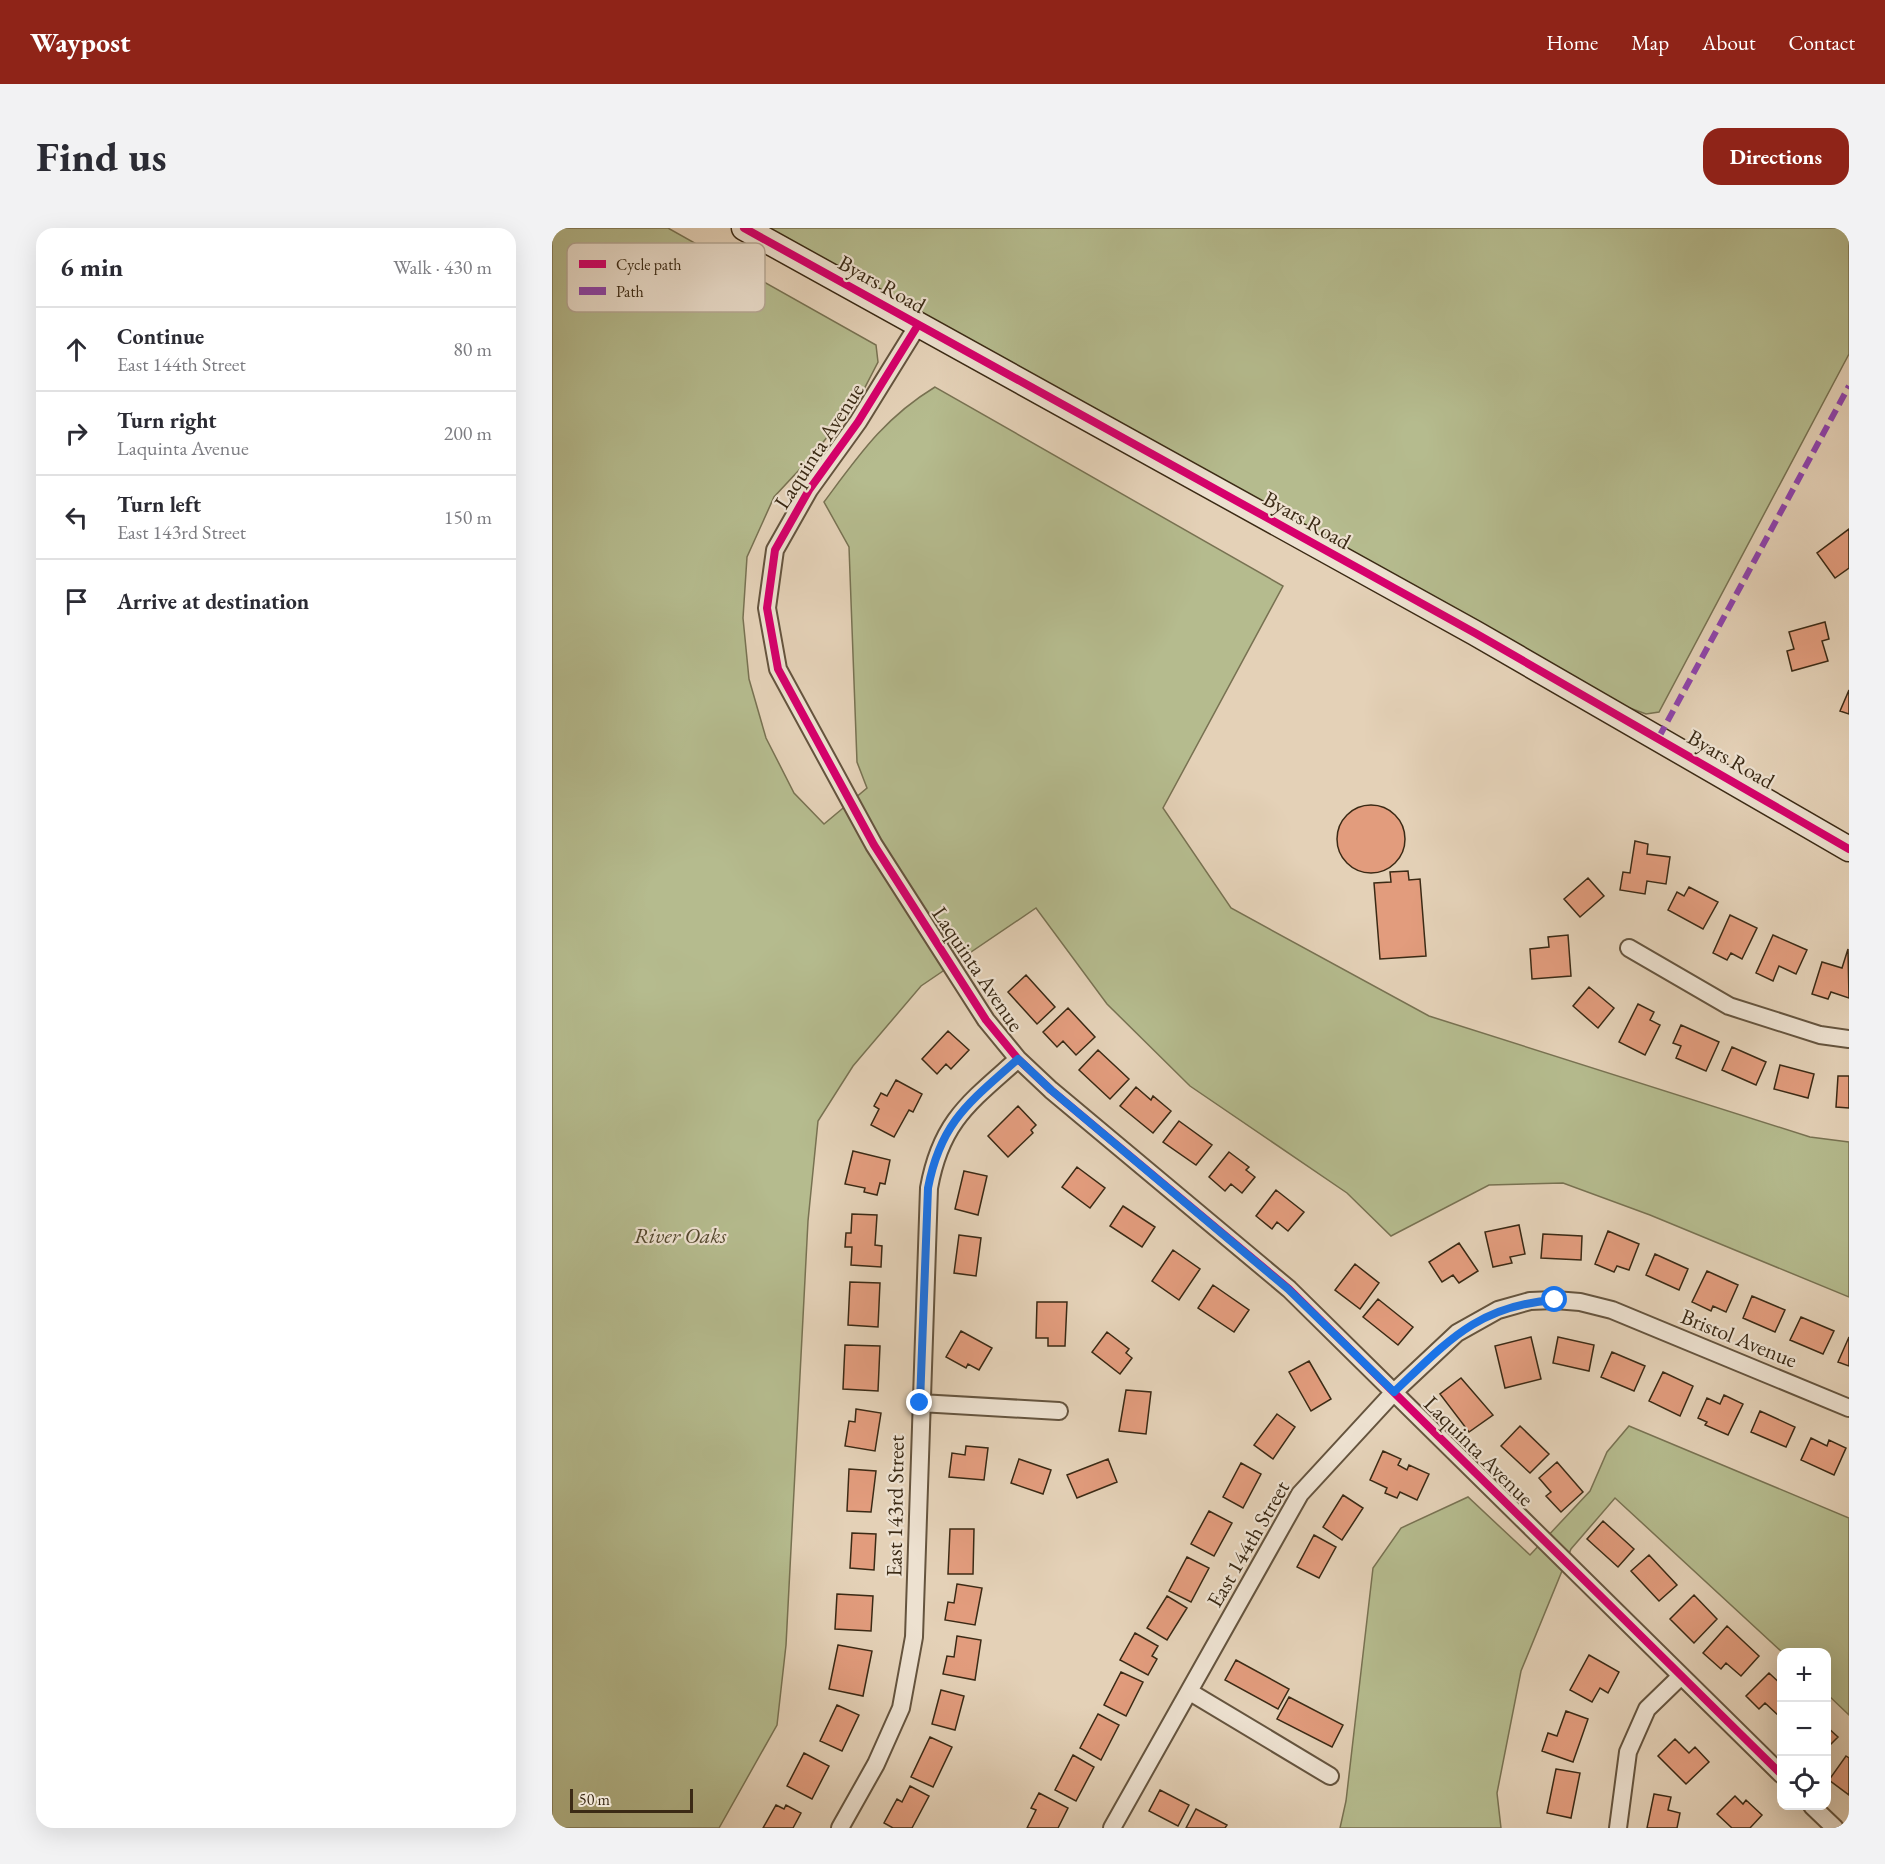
<!DOCTYPE html>
<html lang="en">
<head>
<meta charset="utf-8">
<style>
	:root { --surface:#fff; --page:#f2f2f3; --text:#2b2b33; --muted:#7c7c81; --line:#e1e1e2; --accent:#8f2418 }
	body { margin:0; font-family:"EB Garamond",serif; background:var(--page); color:var(--text) }
	.controls { position:absolute; right:18px; bottom:18px; display:grid; overflow:hidden; border-radius:12px; box-shadow:0 6px 24px #0002 }
	.controls button { width:54px; height:54px; display:grid; place-items:center; padding:0; border:0; border-bottom:2px solid var(--line); background:var(--surface); color:var(--text); font:30px sans-serif }
	.scale { position:absolute; left:18px; bottom:15px; width:123px; box-sizing:border-box; padding-left:6px; border:3px solid #3b2a15; border-top:0; font-size:16px; line-height:21px; white-space:nowrap; color:#3b2a15; -webkit-text-stroke:4px #ede1d0; paint-order:stroke }
	.stop { position:absolute; width:18px; height:18px; margin:-14px; border:4px solid #1a73e8; border-radius:50%; background:#fff }
	.stop.end { background:#1a73e8; border-color:#fff; box-shadow:0 2px 6px #0008 }
	.list { margin:0; padding:0; list-style:none }
	h2 { display:flex; justify-content:space-between; align-items:center; height:78px; margin:0; padding:0 24px; font-size:26px }
	h2 small { font-size:20px; font-weight:400; color:var(--muted) }
	.list li { display:grid; grid-template-columns:39px 1fr auto; gap:18px; align-items:center; box-sizing:border-box; height:84px; padding:0 24px; border-top:2px solid var(--line) }
	.list b { display:block; font-size:22px; white-space:nowrap }
	.list p { margin:0; font-size:20px; white-space:nowrap; color:var(--muted) }
	.list em { font-size:20px; font-style:normal; color:var(--muted) }
	.icon { flex:none; width:33px; height:33px; fill:none; stroke:currentColor; stroke-width:2; stroke-linecap:round; stroke-linejoin:round }
	.map { position:relative; flex:none; width:1297px; height:1600px; overflow:hidden; border-radius:18px }
	header { display:flex; align-items:center; gap:36px; box-sizing:border-box; height:84px; padding:0 30px; background:var(--accent); color:#fff }
	header strong { font-size:28px }
	nav { display:flex; gap:33px; margin-inline-start:auto; font-size:21px }
	.intro { display:flex; align-items:center; justify-content:space-between; box-sizing:border-box; height:144px; padding:0 36px }
	h1 { margin:0; font-size:42px }
	.button { padding:15px 27px; border-radius:18px; background:var(--accent); color:#fff; font-size:21px; font-weight:700 }
	main { display:flex; gap:36px; padding:0 36px }
	aside { flex:1; background:var(--surface); border-radius:18px; box-shadow:0 6px 24px #0002 }
	.map>svg:first-child { display:block }
	.green { fill:#b5bb8e; stroke:#787252; stroke-width:1.5 }
	.building { fill:#e29c7d; stroke:#3b2a15; stroke-width:1.5 }
	.lines { fill:none; stroke-linecap:round; stroke-linejoin:round }
	.street-casing { stroke:#65543e; stroke-width:20 }
	.secondary-casing { stroke:#3b2a15; stroke-width:27 }
	.street { stroke:#ede1d0; stroke-width:16 }
	.secondary { stroke:#ede1d0; stroke-width:24 }
	.quiet { stroke:#8e44ad; stroke-width:6; stroke-dasharray:12 6; stroke-linecap:butt }
	.cycleway-casing { stroke:#ede1d0; stroke-width:11 }
	.cycleway { stroke:#d6006c; stroke-width:8 }
	.route { stroke:#1a73e8; stroke-width:8 }
	.labels { text-anchor:middle; dominant-baseline:central; stroke-width:4.5; stroke-linejoin:round; paint-order:stroke }
	.street-label { font-size:22px; fill:#3b2a15; stroke:#ede1d0 }
	.park-label { font-size:22px; font-style:italic; fill:#53472d; stroke:#ede1d0 }
	.key { fill:#ede1d0; stroke:#b8aa98; stroke-width:1.5 }
	.key-label { font-size:16px; fill:#3b2a15 }
</style>
</head>
<body>
<header>
<strong>Waypost</strong>
<nav><a>Home</a><a>Map</a><a>About</a><a>Contact</a></nav>
</header>
<div class="intro"><h1>Find us</h1><a class="button">Directions</a></div>
<main>
<aside>
<h2>6 min<small>Walk · 430 m</small></h2>
<ul class="list">
<li><svg class="icon" aria-label="ahead" viewBox="0 0 24 24"><path d="M12 20V5M6 11l6-6 6 6"/></svg><div><b>Continue</b><p>East 144th Street</p></div><em>80 m</em></li>
<li><svg class="icon" aria-label="right" viewBox="0 0 24 24"><path d="M7 20v-9h11M14 6l5 5-5 5"/></svg><div><b>Turn right</b><p>Laquinta Avenue</p></div><em>200 m</em></li>
<li><svg class="icon" aria-label="left" viewBox="0 0 24 24"><path d="M17 20v-9H6M10 6l-5 5 5 5"/></svg><div><b>Turn left</b><p>East 143rd Street</p></div><em>150 m</em></li>
<li><svg class="icon" aria-label="arrive" viewBox="0 0 24 24"><path d="M6 21V4h12l-3 4 3 4H6"/></svg><div><b>Arrive at destination</b></div></li>
</ul>
</aside>
<div class="map">
<svg width="1297" height="1600" viewBox="0 0 1297 1600">
	<rect width="100%" height="100%" fill="#e4d1b7"/>
	<filter id="stains"><feTurbulence type="fractalNoise" baseFrequency=".00333" numOctaves="4"/><feColorMatrix values="0 0 0 0 .2 0 0 0 0 .09 0 0 0 0 .02 0 0 0 .5 -.17"/></filter>
	<radialGradient id="worn" r=".72"><stop offset=".6" stop-color="#630" stop-opacity="0"/><stop offset="1" stop-color="#630" stop-opacity=".3"/></radialGradient>
	<path class="green" d="M0,0H116L324,117L326,134L310,165L261,227L222,269L195,329L191,390L197,451L214,510L242,565L272,596L315,560L305,534L297,319L272,274C307,227 332,190 383,159L731,358L611,580L679,680L877,788L1258,909L1297,914V1069L1098,987L1011,955L937,957L839,1008L795,965L638,858L555,776L484,680L369,758L301,838L266,893L256,993L234,1417L225,1497L167,1600H0Z
		M216,0H1297V126L1107,484L1094,486L1075,479Z
		M1077,1198L1297,1290V1487L1275,1466L1274,1424H1230L1063,1270L1019,1321L969,1443L945,1565L949,1600H788L794,1573L821,1340L849,1300L916,1269L978,1327L1038,1263L1055,1224Z"/>
	<path class="building" d="M1297,301V340L1283,350L1265,325Z
		M1273,394L1277,411L1270,413L1276,433L1240,443L1235,423L1242,421L1237,404Z
		M1297,462V486L1288,483Z
		M785 611a34 34 0 1 1 68 0a34 34 0 1 1-68 0Z
		M1083,613L1096,616L1095,626L1118,629L1114,656L1095,653L1093,666L1068,662L1071,644L1078,645Z
		M856,643L857,652L868,651L874,728L828,731L822,655L839,654L838,644Z
		M1036,650L1052,668L1028,689L1012,671Z
		M1137,659L1166,674L1151,701L1116,682L1125,664L1132,668Z
		M1178,687L1205,700L1190,731L1179,725L1175,732L1161,725Z
		M1016,707L1019,748L980,751L978,721L997,719L996,709Z
		M1221,707L1255,722L1244,746L1227,738L1221,753L1204,745Z
		M1296,721L1297,770L1279,764L1276,771L1260,766L1270,734L1290,740Z
		M474,747L503,779L485,796L456,764Z
		M1037,759L1062,780L1046,800L1021,778Z
		M1086,776L1102,784L1098,792L1108,797L1093,827L1067,814Z
		M516,780L543,809L524,827L511,813L505,819L491,804Z
		M1129,797L1167,814L1154,843L1124,830L1129,818L1121,815Z
		M396,803L417,822L399,841L394,836L385,846L370,831Z
		M1180,819L1214,834L1204,857L1170,842Z
		M546,822L577,851L558,871L527,842Z
		M1228,837L1262,846L1256,870L1222,861Z
		M1286,848H1297V880L1284,879Z
		M344,852L370,866L361,884L357,882L342,909L319,897L327,881L322,878L329,865L335,868Z
		M584,859L599,872L601,868L619,883L601,905L568,878Z
		M466,878L484,897L479,902L481,905L456,929L436,908Z
		M627,893L660,917L644,937L611,914Z
		M301,923L338,932L333,956L328,955L325,967L312,964L313,960L293,956Z
		M677,924L697,939L694,942L703,949L690,965L679,956L673,963L657,949Z
		M525,939L553,960L538,980L510,959Z
		M412,943L435,948L426,987L403,981Z
		M724,962L752,984L736,1003L725,994L720,1001L704,988Z
		M571,978L603,999L590,1019L558,998Z
		M300,986L325,987L323,1017L330,1018L329,1039L299,1037L300,1019H293L294,1005H299Z
		M967,997L973,1026L958,1029L960,1035L941,1039L933,1004Z
		M1056,1003L1087,1016L1077,1042L1065,1038L1062,1044L1043,1036Z
		M991,1006L1030,1008L1029,1032L989,1030Z
		M407,1007L429,1010L424,1048L402,1045Z
		M907,1015L926,1043L907,1055L901,1047L890,1054L877,1034Z
		M621,1022L648,1041L627,1072L600,1053Z
		M1103,1026L1136,1041L1127,1062L1094,1047Z
		M803,1036L827,1055L808,1081L783,1062Z
		M1155,1043L1186,1057L1174,1084L1161,1078L1159,1083L1140,1074Z
		M298,1054L328,1055L326,1099L296,1097Z
		M661,1057L697,1082L682,1104L646,1080Z
		M1200,1068L1233,1082L1223,1104L1191,1090Z
		M826,1071L861,1099L846,1117L811,1089Z
		M485,1074H515L513,1118H496V1110H484Z
		M1249,1089L1282,1103L1271,1126L1238,1112Z
		M409,1103L440,1120L427,1142L416,1136L414,1140L394,1129Z
		M555,1104L577,1121L574,1125L580,1130L568,1146L540,1124Z
		M979,1109L989,1151L953,1160L943,1118Z
		M1006,1109L1042,1117L1037,1143L1001,1135Z
		M1297,1109V1138L1286,1134Z
		M293,1117L328,1118L326,1163L291,1161Z
		M1060,1124L1093,1138L1082,1163L1049,1149Z
		M757,1133L779,1171L759,1183L737,1144Z
		M1111,1144L1141,1158L1128,1188L1097,1173Z
		M909,1150L941,1187L917,1204L888,1166Z
		M574,1162L599,1164L594,1206L567,1203Z
		M1172,1167L1191,1176L1176,1207L1153,1197L1155,1194L1146,1190L1155,1170L1168,1176Z
		M304,1181L329,1185L323,1223L293,1218L297,1193L303,1194Z
		M1208,1183L1243,1199L1234,1219L1199,1204Z
		M725,1186L743,1199L721,1231L702,1217Z
		M968,1198L997,1226L978,1245L949,1218Z
		M1259,1210L1275,1218L1277,1212L1294,1220L1282,1247L1249,1232Z
		M414,1218L436,1220L432,1252L397,1249L400,1225L413,1227Z
		M831,1223L849,1231L846,1237L855,1242L857,1237L877,1246L865,1272L848,1264L845,1270L833,1265L835,1260L818,1252Z
		M467,1231L499,1242L491,1266L459,1255Z
		M556,1231L565,1254L525,1270L515,1247Z
		M1005,1234L1031,1264L1009,1284L994,1268L999,1264L987,1250Z
		M689,1235L709,1246L691,1280L671,1269Z
		M297,1241L324,1243L319,1284L295,1283Z
		M791,1267L811,1280L790,1312L771,1299Z
		M657,1283L680,1295L662,1328L639,1316Z
		M1051,1293L1082,1321L1066,1339L1035,1311Z
		M398,1301H422L421,1346H396Z
		M300,1305L324,1306L322,1342L298,1340Z
		M762,1307L784,1319L767,1350L745,1339Z
		M1097,1327L1125,1357L1107,1373L1079,1343Z
		M635,1329L657,1340L639,1374L617,1363Z
		M405,1356L430,1360L423,1397L393,1392L396,1374L402,1375Z
		M285,1366L321,1368L319,1403L283,1401Z
		M1142,1367L1165,1391L1142,1415L1118,1391Z
		M615,1368L635,1380L615,1412L595,1400Z
		M1175,1398L1207,1428L1189,1448L1174,1435L1169,1441L1151,1425Z
		M583,1405L606,1418L600,1428L605,1431L596,1447L568,1432Z
		M405,1408L429,1412L423,1452L391,1446L395,1428L402,1429Z
		M286,1417L320,1423L311,1468L277,1461Z
		M1037,1427L1067,1444L1056,1465L1048,1460L1040,1474L1018,1462Z
		M684,1432L737,1461L726,1481L673,1452Z
		M569,1444L591,1454L574,1488L552,1477Z
		M1217,1445L1230,1457L1228,1489L1213,1475L1207,1481L1194,1468Z
		M389,1462L412,1468L403,1502L380,1496Z
		M737,1469L791,1497L780,1519L725,1491Z
		M285,1477L307,1487L290,1523L268,1513Z
		M1014,1483L1036,1491L1021,1534L990,1523L996,1505L1005,1508Z
		M546,1486L567,1497L549,1532L528,1520Z
		M1274,1498L1286,1509L1274,1521Z
		M378,1509L400,1519L381,1559L359,1549Z
		M1123,1511L1137,1525L1143,1519L1157,1534L1134,1556L1106,1528Z
		M252,1525L277,1538L260,1571L235,1558Z
		M521,1527L542,1539L524,1573L503,1562Z
		M1294,1528L1297,1530V1567L1277,1552Z
		M1004,1541L1028,1545L1019,1590L995,1585Z
		M358,1558L377,1568L360,1600H341L332,1595L345,1571L350,1574Z
		M608,1562L637,1577L626,1598L597,1583Z
		M487,1565L516,1580L506,1600H475L484,1582L479,1580Z
		M1102,1566L1119,1569L1116,1582L1128,1585L1125,1600H1095Z
		M1183,1568L1191,1576L1194,1572L1210,1587L1198,1600H1180L1165,1586Z
		M224,1577L232,1581L234,1577L249,1585L241,1600H211Z
		M644,1581L675,1597L673,1600H634Z"/>
	<g class="lines">
		<defs>
			<path id="street" d="M366,97L306,194L257,262L223,322L215,380L226,441L322,617L434,792L466,831L499,862L737,1061L1230,1547
				M1077,720L1177,778L1268,807L1297,811
				M368,1175L507,1183
				M638,1464L778,1548
				M1260,1578L1283,1600
				M288,1600L324,1536L349,1480L362,1409L377,960C389,893 418,874 466,831
				M560,1600L748,1266L842,1164L905,1105L946,1082L978,1073L1003,1072L1028,1074L1060,1082L1297,1180
				M1066,1600L1076,1524L1095,1481L1129,1448"/>
			<path id="secondary" d="M192,0L923,405L1297,621"/>
		</defs>
		<use href="#street" class="street-casing"/>
		<use href="#secondary" class="secondary-casing"/>
		<use href="#street" class="street"/>
		<use href="#secondary" class="secondary"/>
		<path class="quiet" d="M1107,509L1297,158"/>
		<defs>
			<path id="cycleway" d="M192,0L923,405L1297,621
				M366,97L306,194L257,262L223,322L215,380L226,441L322,617L434,792L466,831L499,862L737,1061L1230,1547"/>
		</defs>
		<use href="#cycleway" class="cycleway-casing"/>
		<use href="#cycleway" class="cycleway"/>
	</g>
	<g class="lines">
		<path class="route" d="M368,1175L376,960C389,893 418,874 466,831L499,862L736,1061L842,1164C895,1114 926,1077 1003,1072"/>
	</g>
	<g class="labels">
		<g class="street-label">
			<text transform="translate(330 56) rotate(29)">Byars Road</text>
			<text transform="translate(267 218) rotate(-57)">Laquinta Avenue</text>
			<text transform="translate(755 292) rotate(29)">Byars Road</text>
			<text transform="translate(1179 531) rotate(30)">Byars Road</text>
			<text transform="translate(426 741) rotate(56)">Laquinta Avenue</text>
			<text transform="translate(1187 1110) rotate(22)">Bristol Avenue</text>
			<text transform="translate(927 1223) rotate(45)">Laquinta Avenue</text>
			<text transform="translate(343 1278) rotate(-89)">East 143rd Street</text>
			<text transform="translate(696 1316) rotate(-60)">East 144th Street</text>
		</g>
		<g class="park-label">
			<text x="128" y="1007">River Oaks</text>
		</g>
	</g>
	<rect x="15" y="15" width="198" height="69" rx="9" class="key"/>
	<rect x="27" y="32" width="27" height="8" fill="#d6006c"/>
	<rect x="27" y="59" width="27" height="8" fill="#8e44ad"/>
	<g class="key-label">
		<text x="64" y="42">Cycle path</text>
		<text x="64" y="69">Path</text>
	</g>
	<rect width="100%" height="100%" filter="url(#stains)"/>
	<rect width="100%" height="100%" fill="url(#worn)"/>
</svg>
<div class="controls">
<button>+</button>
<button>−</button>
<button><svg class="icon" aria-label="locate" viewBox="0 0 24 24"><circle cx="12" cy="12" r="6"/><path d="M12 2v4M12 18v4M2 12h4M18 12h4"/></svg></button>
</div>
<div class="scale">50 m</div>
<div class="stop" style="left:1003px;top:1072px"></div>
<div class="stop end" style="left:368px;top:1175px"></div>
</div>
</main>
</body>
</html>
